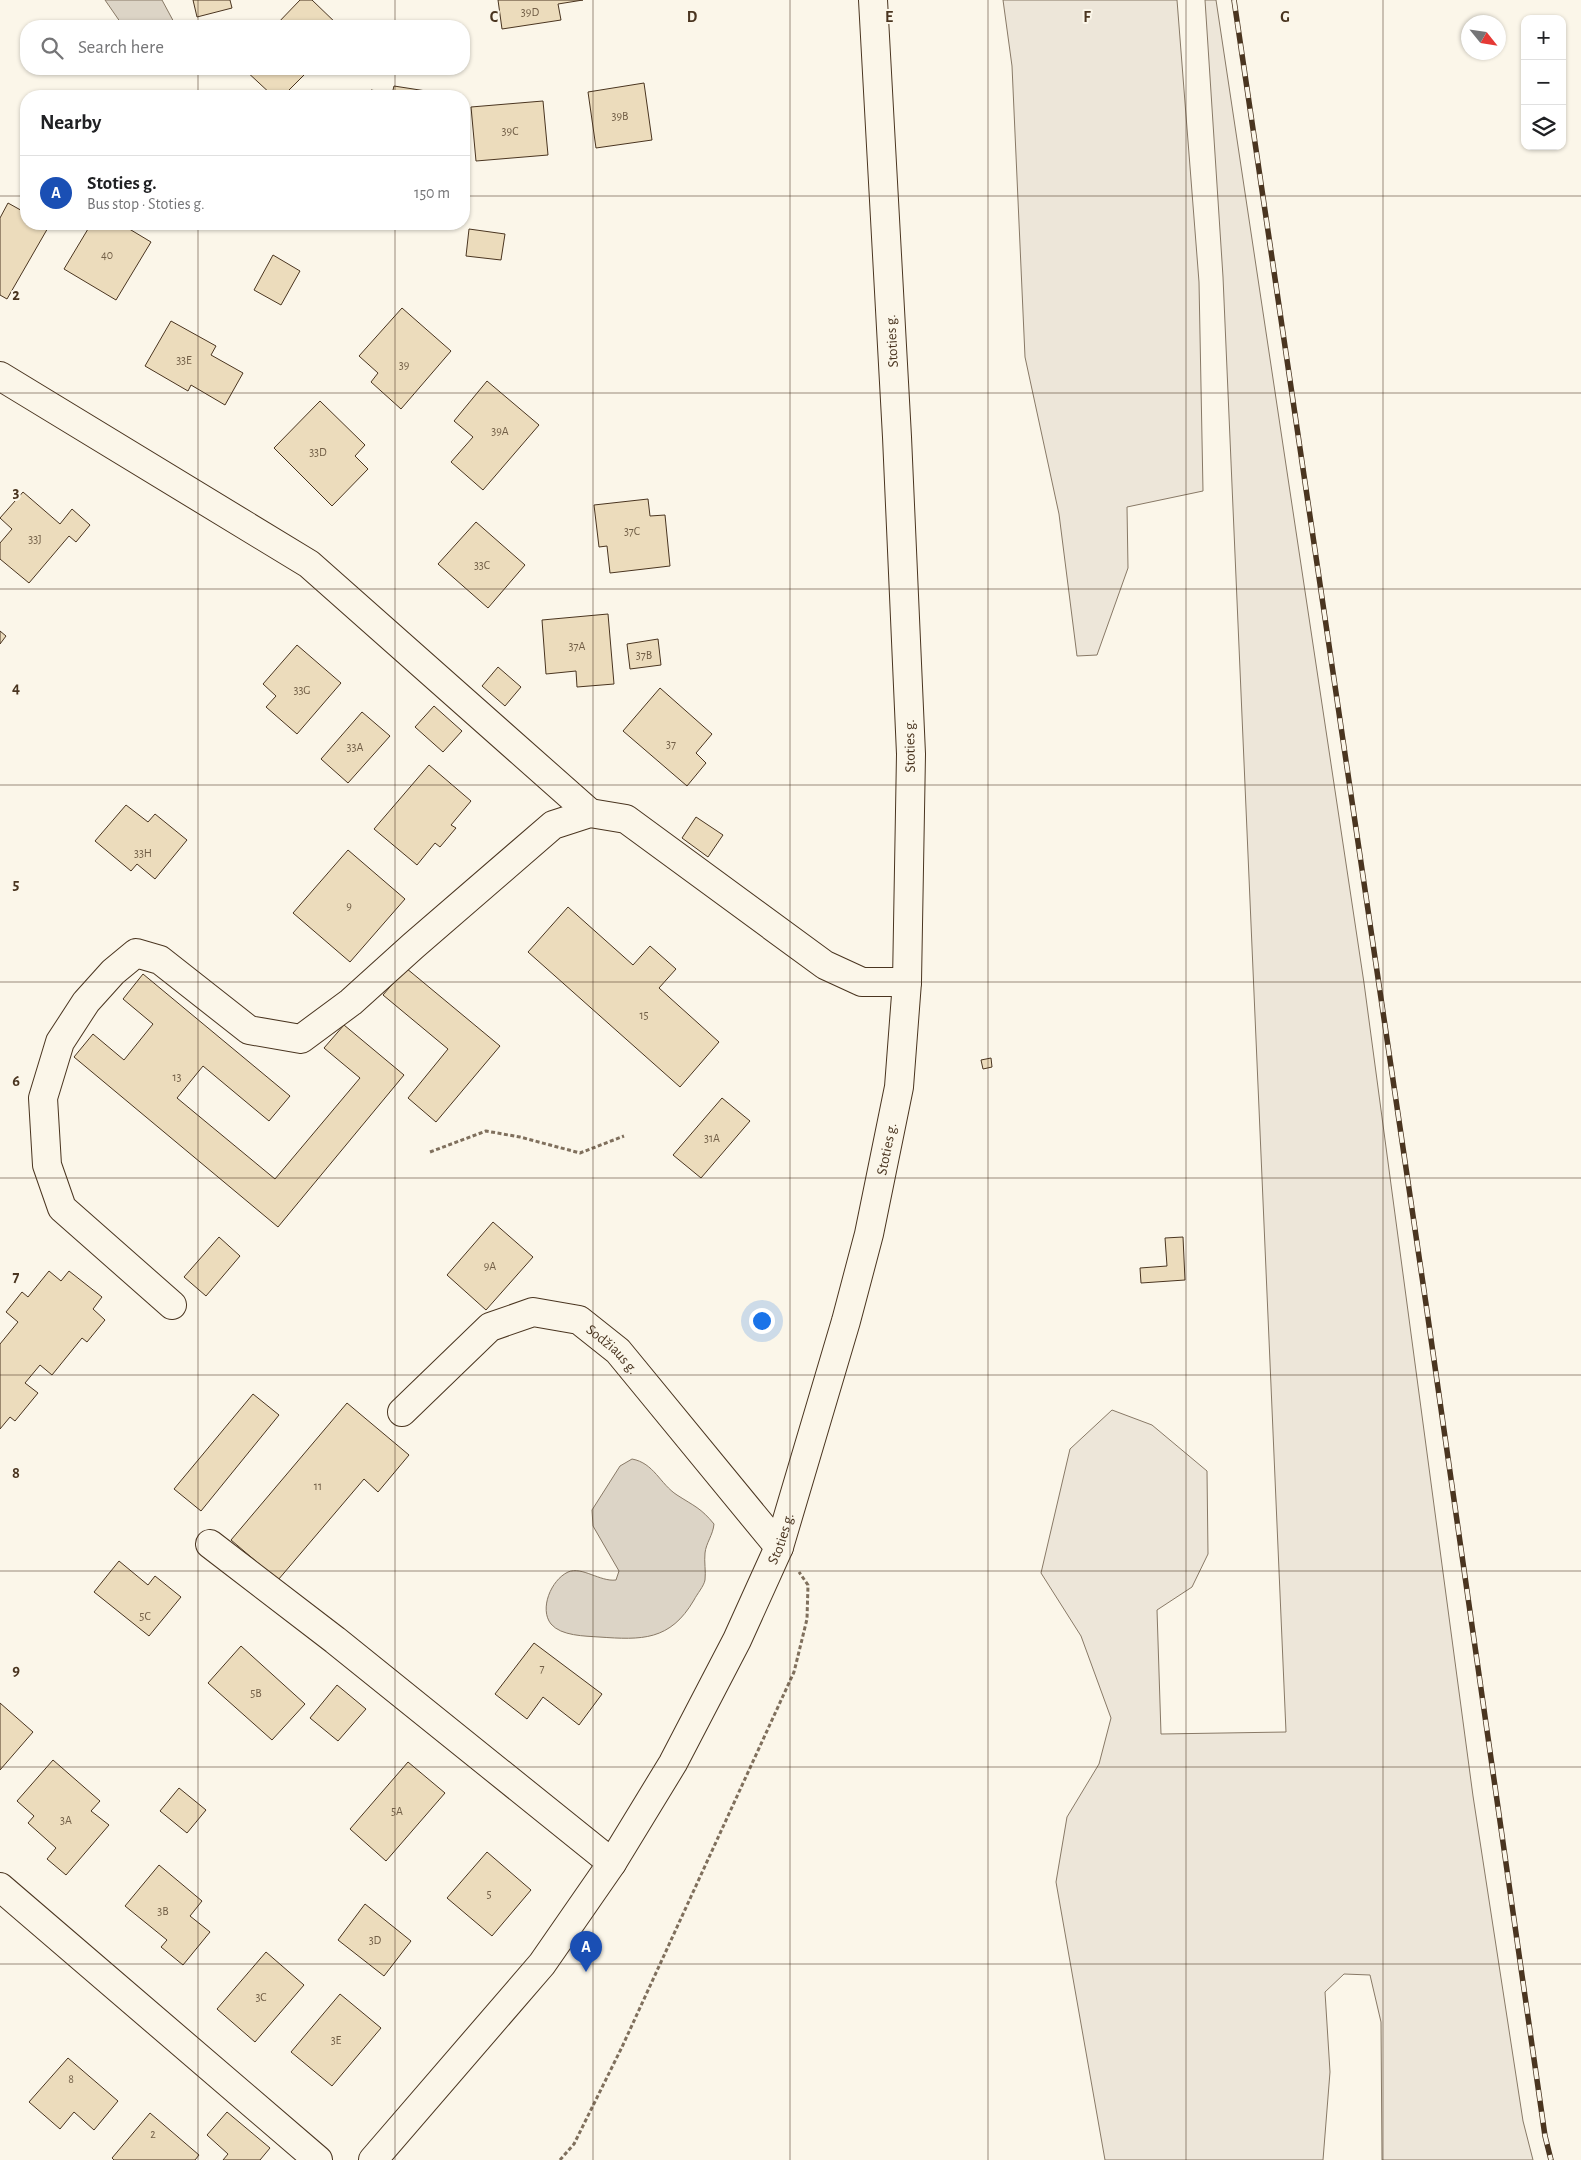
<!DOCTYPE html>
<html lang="en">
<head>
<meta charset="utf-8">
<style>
	:root { --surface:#fff; --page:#f6f6f6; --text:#202124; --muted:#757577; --line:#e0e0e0; --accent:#c62828 }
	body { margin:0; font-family:"Alegreya Sans",sans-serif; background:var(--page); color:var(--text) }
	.controls { position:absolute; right:15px; top:15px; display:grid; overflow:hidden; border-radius:10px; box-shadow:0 1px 4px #0004 }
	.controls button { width:45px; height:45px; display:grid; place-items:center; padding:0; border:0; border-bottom:1px solid var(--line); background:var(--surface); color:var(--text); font:25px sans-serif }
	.compass { position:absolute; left:1461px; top:15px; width:45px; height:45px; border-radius:50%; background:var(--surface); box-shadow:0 1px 4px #0004; rotate:120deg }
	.you { position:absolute; left:761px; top:1320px; width:18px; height:18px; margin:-12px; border:4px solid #fff; border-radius:50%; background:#1a73e8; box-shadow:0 0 0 8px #1a73e833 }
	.badge { display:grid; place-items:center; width:32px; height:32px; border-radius:50%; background:var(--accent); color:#fff; font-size:16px; font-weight:700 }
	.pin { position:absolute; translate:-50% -41px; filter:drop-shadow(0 1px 2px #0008) }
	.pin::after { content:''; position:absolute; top:26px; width:18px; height:15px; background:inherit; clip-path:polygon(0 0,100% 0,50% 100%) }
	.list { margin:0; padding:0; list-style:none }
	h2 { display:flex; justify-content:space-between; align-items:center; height:65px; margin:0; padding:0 20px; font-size:21px }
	h2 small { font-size:16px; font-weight:400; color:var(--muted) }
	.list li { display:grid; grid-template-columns:32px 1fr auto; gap:15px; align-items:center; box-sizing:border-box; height:75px; padding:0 20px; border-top:1px solid var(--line) }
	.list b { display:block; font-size:19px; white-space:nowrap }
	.list p { margin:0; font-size:16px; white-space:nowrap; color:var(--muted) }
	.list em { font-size:16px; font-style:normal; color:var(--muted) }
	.icon { flex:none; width:28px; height:28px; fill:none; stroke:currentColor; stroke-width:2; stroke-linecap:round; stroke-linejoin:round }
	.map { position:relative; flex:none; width:1581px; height:2160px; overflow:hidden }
	.search { position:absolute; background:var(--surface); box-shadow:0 1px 4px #0004; left:20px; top:20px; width:450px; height:55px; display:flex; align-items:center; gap:12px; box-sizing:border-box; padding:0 18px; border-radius:20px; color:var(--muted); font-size:19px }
	.panel { position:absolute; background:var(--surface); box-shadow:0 1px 4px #0004; left:20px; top:90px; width:450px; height:140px; border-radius:20px }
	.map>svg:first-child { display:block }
	.green { fill:#ede6d9; stroke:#887966 }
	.water { fill:#dcd4c6; stroke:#887966 }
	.building { fill:#ecdcbc; stroke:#4a3520 }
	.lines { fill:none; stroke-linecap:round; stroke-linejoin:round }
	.minor-casing { stroke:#4a3520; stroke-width:30 }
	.path { stroke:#7f6f5c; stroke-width:3; stroke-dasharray:4 2.5; stroke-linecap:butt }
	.minor { stroke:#fbf6e9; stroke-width:28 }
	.rail-casing { stroke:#4a3520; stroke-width:5.5 }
	.rail { stroke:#fbf6e9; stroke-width:4; stroke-dasharray:11; stroke-linecap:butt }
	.grid { fill:none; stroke:#4a3520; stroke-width:1; stroke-opacity:0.55 }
	.labels { text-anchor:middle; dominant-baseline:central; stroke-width:4; stroke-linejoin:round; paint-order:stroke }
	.number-label { font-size:12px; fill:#725f47 }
	.street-label { font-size:15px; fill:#4a3520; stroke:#fbf6e9 }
	.grid-label { font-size:16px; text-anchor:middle; font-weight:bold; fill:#4a3520; stroke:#fbf6e9; stroke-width:4; stroke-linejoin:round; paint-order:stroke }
</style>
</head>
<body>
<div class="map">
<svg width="1581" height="2160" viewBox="0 0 1581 2160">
	<rect width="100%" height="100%" fill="#fbf6e9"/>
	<path class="green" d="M1003,0H1177L1199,282L1203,491L1127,507L1128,568L1097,655L1077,656L1059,514L1025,357L1012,66Z
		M1205,0H1216L1364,983L1473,1796L1523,2121L1533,2160H1382L1381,2022L1370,1975L1344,1974L1325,1992L1330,2072L1323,2160H1105L1056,1882L1067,1817L1099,1764L1111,1718L1081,1636L1041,1573L1070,1449L1112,1410L1152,1425L1207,1471L1208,1554L1192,1587L1157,1610L1161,1734L1286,1732L1223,277Z"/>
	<path class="water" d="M105,0H162L176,26H123Z
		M632,1459C654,1463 660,1484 677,1495C694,1506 701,1508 714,1524C713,1535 706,1543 705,1553C704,1562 706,1571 705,1580C704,1586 697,1594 694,1600C670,1641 642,1640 599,1637C585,1636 561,1636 551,1624C539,1609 551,1580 568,1572C582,1566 600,1582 616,1580L619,1571L593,1526L592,1510L620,1466Z"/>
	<path class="building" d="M193,0H230L232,8L197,17Z
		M300,0H312L339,26H275Z
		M498,0H583L558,4L561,20L502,29Z
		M244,69H310L283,96H273Z
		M644,83L652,140L596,148L588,92Z
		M394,86L439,93V96H371V90L392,94Z
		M543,101L548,155L476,161L471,107Z
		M8,203L26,213V224H45L49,226L7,299L0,295V218Z
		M91,224H121L151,242L116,300L64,269Z
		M469,229L505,234L501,260L466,256Z
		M273,255L300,271L281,305L254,290Z
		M402,308L451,351L401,409L371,382L378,373L359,356Z
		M171,321L216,346L211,355L243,373L225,405L191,385L188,391L145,366Z
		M487,381L539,425L483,490L451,462L473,437L454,421Z
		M320,401L365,445L355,456L368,469L332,506L274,448Z
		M23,492L60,524L72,509L90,525L76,542L69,536L29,583L0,559V543L12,529L0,518Z
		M648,499L650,516L665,515L670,566L610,573L607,546L599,547L594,505Z
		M476,522L525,565L488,608L438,564Z
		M608,614L614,684L577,687L576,671L546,674L542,620Z
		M0,631L6,636L0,644Z
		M658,639L661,665L630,669L627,644Z
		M297,645L341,683L297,734L266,707L276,696L263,684Z
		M498,667L521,687L505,706L482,686Z
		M660,688L712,734L696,753L706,763L687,786L623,731Z
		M434,706L462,731L443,752L415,727Z
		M362,712L390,736L348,783L321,759Z
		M429,765L471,801L451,825L456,828L440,847L435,843L417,865L374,829Z
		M126,805L148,822L155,814L187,840L155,879L137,864L131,871L95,841Z
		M696,817L723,835L708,857L682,838Z
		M348,850L405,899L350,962L293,913Z
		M568,907L633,965L650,946L676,969L659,988L719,1042L680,1087L528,952Z
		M406,968L500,1046L436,1122L408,1098L448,1049L383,995Z
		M143,974L290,1096L269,1121L203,1066L177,1098L275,1179L360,1078L324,1048L344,1025L404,1075L278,1227L74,1057L93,1034L124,1060L153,1024L123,999Z
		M991,1058L992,1067L983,1069L981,1060Z
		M722,1098L750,1121L701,1178L673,1155Z
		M493,1222L533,1257L486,1310L447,1275Z
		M219,1237L240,1256L206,1296L184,1277Z
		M1183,1237L1185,1280L1141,1283L1140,1268L1167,1266L1165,1238Z
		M49,1271L61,1281L69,1271L102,1297L93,1309L105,1320L87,1342L82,1338L52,1375L40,1365L25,1383L38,1393L15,1421L10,1417L0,1429V1344L18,1322L6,1312L22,1292L28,1297Z
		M253,1394L279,1415L201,1511L174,1489Z
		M347,1403L409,1455L378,1492L364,1479L278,1580L231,1540Z
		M119,1561L148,1585L155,1576L181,1597L149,1636L94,1592Z
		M534,1643L602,1694L579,1725L543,1697L527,1719L495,1694Z
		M241,1646L305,1704L272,1740L208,1683Z
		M337,1685L366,1709L338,1741L310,1718Z
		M0,1703L33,1732L0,1770Z
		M53,1760L100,1801L91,1811L109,1825L66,1875L47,1859L56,1848L28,1823L34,1816L17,1801Z
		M408,1762L445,1793L386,1861L350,1829Z
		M179,1788L206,1810L187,1833L160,1811Z
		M487,1852L531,1890L492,1936L447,1898Z
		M159,1865L202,1901L190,1916L210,1932L183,1965L161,1947L167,1940L125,1906Z
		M365,1904L411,1941L384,1976L338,1940Z
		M266,1952L304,1985L255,2042L217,2009Z
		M340,1994L381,2028L332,2086L291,2052Z
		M68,2058L118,2101L94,2130L74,2112L60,2129L29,2102Z
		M227,2112L270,2148L260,2160H223L228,2154L207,2135Z
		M150,2113L199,2155L195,2160H114L112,2158Z"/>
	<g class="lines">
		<defs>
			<g id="minor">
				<path d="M0,376L309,564L590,813"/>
				<path d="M172,1305L62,1208L47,1165L43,1098L60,1042L86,1002L113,972L136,953L160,960L249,1030L301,1039L351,1002L413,946L553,825L590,813L626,819L825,965L862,982H907"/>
				<path id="s1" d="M402,1412L490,1327L533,1312L579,1320L618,1351L779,1547"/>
				<path d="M210,1544L335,1640L612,1863"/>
				<path d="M0,1887L318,2160"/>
				<path id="s2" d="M373,2160L542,1964L612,1863L673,1763L737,1640L779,1547L846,1321L869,1234L899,1087L907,982L911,754L897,437L873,0"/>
			</g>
		</defs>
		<use href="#minor" class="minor-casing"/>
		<path class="path" d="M430,1152L486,1131L520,1137L580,1153L624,1136
			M560,2160L574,2144L622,2047L794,1672L807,1619L808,1585L799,1572"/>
		<use href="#minor" class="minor"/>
		<defs>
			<path id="rail" d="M1234,0L1426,1304L1545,2136L1551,2160"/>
		</defs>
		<use href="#rail" class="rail-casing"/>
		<use href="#rail" class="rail"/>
	</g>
	<path class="grid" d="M198,0V26M395,0V26M593,0V2160M790,0V2160M988,0V2160M1186,0V2160M1383,0V2160M198,69V96M395,69V96M0,196H26M464,196H1581M198,224V2160M395,224V2160M0,393H1581M0,589H1581M0,785H1581M0,982H1581M0,1178H1581M0,1375H1581M0,1571H1581M0,1767H1581M0,1964H1581"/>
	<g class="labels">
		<g class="number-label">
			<text x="530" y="12">39D</text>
			<text x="620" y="116">39B</text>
			<text x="510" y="131">39C</text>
			<text x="107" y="255">40</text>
			<text x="184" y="360">33E</text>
			<text x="404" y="365">39</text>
			<text x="500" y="431">39A</text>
			<text x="318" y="452">33D</text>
			<text x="632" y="531">37C</text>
			<text x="35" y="539">33J</text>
			<text x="482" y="565">33C</text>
			<text x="577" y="646">37A</text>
			<text x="644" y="655">37B</text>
			<text x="302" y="690">33G</text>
			<text x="671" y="744">37</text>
			<text x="355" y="747">33A</text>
			<text x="143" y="853">33H</text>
			<text x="349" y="906">9</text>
			<text x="644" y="1015">15</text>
			<text x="177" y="1077">13</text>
			<text x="712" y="1138">31A</text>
			<text x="490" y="1266">9A</text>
			<text x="318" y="1486">11</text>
			<text x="145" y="1616">5C</text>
			<text x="542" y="1668">7</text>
			<text x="256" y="1693">5B</text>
			<text x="397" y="1811">5A</text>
			<text x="66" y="1820">3A</text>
			<text x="489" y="1894">5</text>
			<text x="163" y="1911">3B</text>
			<text x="375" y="1940">3D</text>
			<text x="261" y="1997">3C</text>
			<text x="336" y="2040">3E</text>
			<text x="71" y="2079">8</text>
			<text x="153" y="2134">2</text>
		</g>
		<g class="street-label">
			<text transform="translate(892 341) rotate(-93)">Stoties g.</text>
			<text transform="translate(910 746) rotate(-91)">Stoties g.</text>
			<text stroke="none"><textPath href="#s2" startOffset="1152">Stoties g.</textPath></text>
			<text stroke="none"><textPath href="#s1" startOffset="259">Sodžiaus g.</textPath></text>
			<text stroke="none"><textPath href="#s2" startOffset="748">Stoties g.</textPath></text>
		</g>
	</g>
	<g class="grid-label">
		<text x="494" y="22">C</text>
		<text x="692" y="22">D</text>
		<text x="889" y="22">E</text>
		<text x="1087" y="22">F</text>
		<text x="1285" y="22">G</text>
		<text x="16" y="300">2</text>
		<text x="16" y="497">3</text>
		<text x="16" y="693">4</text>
		<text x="16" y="889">5</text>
		<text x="16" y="1086">6</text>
		<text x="16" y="1282">7</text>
		<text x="16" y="1478">8</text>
		<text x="16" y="1675">9</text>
	</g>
</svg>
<div class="controls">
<button>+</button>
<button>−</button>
<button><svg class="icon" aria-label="layers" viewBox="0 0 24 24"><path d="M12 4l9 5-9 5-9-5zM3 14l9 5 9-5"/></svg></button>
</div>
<svg class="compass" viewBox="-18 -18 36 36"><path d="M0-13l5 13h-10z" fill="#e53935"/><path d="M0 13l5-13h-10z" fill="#757577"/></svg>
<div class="you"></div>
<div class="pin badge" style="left:586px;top:1972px;background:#1a4fb4">A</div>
<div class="search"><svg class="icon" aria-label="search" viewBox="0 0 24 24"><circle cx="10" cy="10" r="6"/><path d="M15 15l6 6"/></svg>Search here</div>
<section class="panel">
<h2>Nearby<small></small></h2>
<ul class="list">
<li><span class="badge" style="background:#1a4fb4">A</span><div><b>Stoties g.</b><p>Bus stop · Stoties g.</p></div><em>150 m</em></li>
</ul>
</section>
</div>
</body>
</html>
